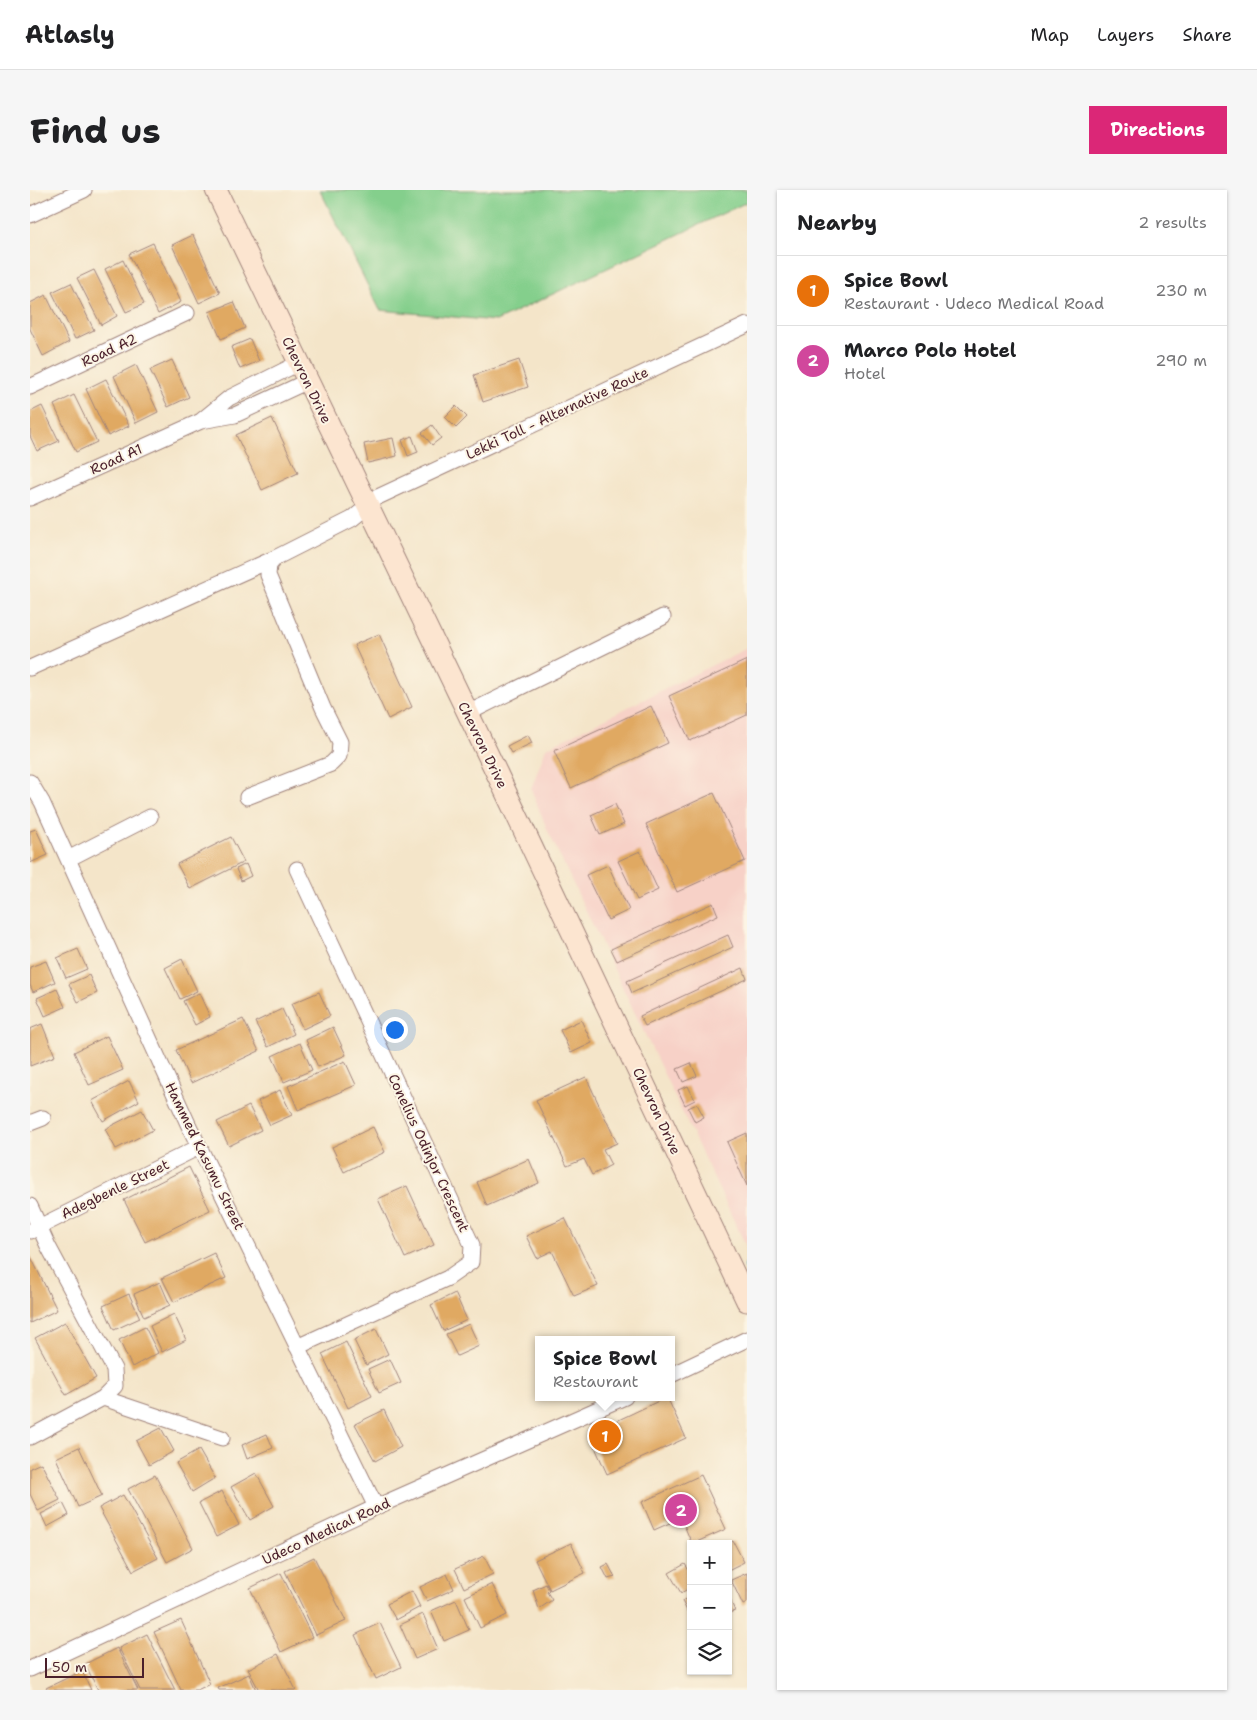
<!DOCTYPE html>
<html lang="en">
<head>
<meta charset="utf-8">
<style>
	:root { --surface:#fff; --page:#f6f6f6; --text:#202124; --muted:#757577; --line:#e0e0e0; --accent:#db2777 }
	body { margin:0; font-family:"Shantell Sans",sans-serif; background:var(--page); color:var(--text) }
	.controls { position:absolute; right:15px; bottom:15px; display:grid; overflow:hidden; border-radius:0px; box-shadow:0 1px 4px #0004 }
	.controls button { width:45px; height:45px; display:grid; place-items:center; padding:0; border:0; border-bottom:1px solid var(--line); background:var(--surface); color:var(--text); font:25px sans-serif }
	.scale { position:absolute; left:15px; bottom:12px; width:99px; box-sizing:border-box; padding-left:5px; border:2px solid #4a1f2b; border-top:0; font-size:14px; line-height:18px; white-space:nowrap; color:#4a1f2b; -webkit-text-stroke:4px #fcf5e5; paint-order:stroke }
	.you { position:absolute; left:364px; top:839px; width:18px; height:18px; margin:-12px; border:4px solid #fff; border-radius:50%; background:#1a73e8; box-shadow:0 0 0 8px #1a73e833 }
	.badge { display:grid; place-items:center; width:32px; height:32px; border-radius:50%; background:var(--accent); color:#fff; font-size:16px; font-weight:700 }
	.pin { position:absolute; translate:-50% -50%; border:2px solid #fff; box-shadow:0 1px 5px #0006 }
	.popup { position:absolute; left:505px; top:1146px; width:140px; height:65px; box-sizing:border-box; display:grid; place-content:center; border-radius:0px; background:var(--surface); filter:drop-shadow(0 1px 4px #0005); font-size:16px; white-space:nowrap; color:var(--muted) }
	.popup b { font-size:19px; color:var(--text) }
	.popup::after { content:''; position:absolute; left:50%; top:100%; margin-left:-10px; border:10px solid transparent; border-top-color:var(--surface) }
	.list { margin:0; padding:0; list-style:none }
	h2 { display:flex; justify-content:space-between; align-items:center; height:65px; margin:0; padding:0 20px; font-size:21px }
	h2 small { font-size:16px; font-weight:400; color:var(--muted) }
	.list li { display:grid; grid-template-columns:32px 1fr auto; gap:15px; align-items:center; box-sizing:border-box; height:70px; padding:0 20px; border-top:1px solid var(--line) }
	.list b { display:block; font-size:19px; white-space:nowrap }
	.list p { margin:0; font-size:16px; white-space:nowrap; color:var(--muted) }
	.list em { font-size:16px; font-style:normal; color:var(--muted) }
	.icon { flex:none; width:28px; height:28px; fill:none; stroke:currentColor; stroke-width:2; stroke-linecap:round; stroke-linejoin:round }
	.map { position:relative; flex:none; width:717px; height:1500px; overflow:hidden; border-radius:0px }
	header { display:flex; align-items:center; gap:30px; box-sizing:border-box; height:70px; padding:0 25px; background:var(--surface); border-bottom:1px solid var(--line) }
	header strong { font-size:24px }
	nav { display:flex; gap:28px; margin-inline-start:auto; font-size:18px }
	.intro { display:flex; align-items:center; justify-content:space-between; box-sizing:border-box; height:120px; padding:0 30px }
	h1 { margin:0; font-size:35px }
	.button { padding:12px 22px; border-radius:0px; background:var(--accent); color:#fff; font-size:18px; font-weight:700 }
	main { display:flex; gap:30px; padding:0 30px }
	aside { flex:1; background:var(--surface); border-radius:0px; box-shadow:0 1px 4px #0004 }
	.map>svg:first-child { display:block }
	.built { fill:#f7d1c7 }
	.green { fill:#84cf8c; stroke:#67775c }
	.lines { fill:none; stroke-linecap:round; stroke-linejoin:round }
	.stream { stroke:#4bb2ca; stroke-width:4 }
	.building { fill:#e0a962 }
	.street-casing { stroke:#9f827a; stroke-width:17 }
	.secondary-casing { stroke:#9f827a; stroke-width:23 }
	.street { stroke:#fff; stroke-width:15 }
	.secondary { stroke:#fce5d0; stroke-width:21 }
	.labels { text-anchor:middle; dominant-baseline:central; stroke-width:4; stroke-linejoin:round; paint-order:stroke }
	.street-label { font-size:14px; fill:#4a1f2b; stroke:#fcf5e5 }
</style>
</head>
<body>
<header>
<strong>Atlasly</strong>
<nav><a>Map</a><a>Layers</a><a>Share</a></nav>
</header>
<div class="intro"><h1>Find us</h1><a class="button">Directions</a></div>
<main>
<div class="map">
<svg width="717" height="1500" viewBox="0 0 717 1500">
	<rect width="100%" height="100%" fill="#fcf5e5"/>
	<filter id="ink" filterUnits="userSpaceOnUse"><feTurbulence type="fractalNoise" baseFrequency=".02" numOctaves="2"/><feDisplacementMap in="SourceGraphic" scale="10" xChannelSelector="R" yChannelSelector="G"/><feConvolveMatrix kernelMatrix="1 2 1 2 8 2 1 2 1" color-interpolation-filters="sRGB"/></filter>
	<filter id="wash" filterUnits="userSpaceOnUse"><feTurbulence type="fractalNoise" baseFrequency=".0096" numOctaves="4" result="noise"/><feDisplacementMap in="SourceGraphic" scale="20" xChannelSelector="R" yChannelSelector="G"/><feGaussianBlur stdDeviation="1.12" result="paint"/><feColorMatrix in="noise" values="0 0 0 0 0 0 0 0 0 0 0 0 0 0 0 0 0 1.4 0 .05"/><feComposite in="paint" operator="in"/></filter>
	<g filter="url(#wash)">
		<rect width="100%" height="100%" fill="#f4e5c9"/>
		<path class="built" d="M717,458V1058L517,639L501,599L516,558Z"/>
		<path class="green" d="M290,0H717V12L466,131L350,120Z"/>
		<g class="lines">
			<path class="stream" d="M716,1076L717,1079"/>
		</g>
		<g id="blocks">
			<path class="building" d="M163,45L190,103L169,113L142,55Z
				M123,53L151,112L128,124L99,64Z
				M93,70L114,114L96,122L75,79Z
				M64,80L87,126L71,135L47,88Z
				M41,93L64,140L45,149L22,102Z
				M16,105L39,152L13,166L0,139V113Z
				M204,112L215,138L191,149L179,122Z
				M220,149L229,171L210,179L201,157Z
				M142,170L159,207L138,217L120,180Z
				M489,170L498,197L453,212L444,185Z
				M106,175L128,222L106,233L84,186Z
				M76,189L99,236L78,246L56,199Z
				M44,205L67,252L46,262L24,215Z
				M12,216L29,251L7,261L0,246V222Z
				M426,216L437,227L426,238L415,227Z
				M242,228L268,283L232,300L206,245Z
				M402,235L411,248L402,255L392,243Z
				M382,246L388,262L378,266L372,250Z
				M363,248L367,266L338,273L334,254Z
				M349,444L382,517L358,529L324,455Z
				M717,470V525L660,551L639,506Z
				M621,516L638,553L541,598L524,561Z
				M498,545L502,553L481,563L477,556Z
				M684,603L715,671L647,702L616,634Z
				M585,614L594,634L570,645L561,625Z
				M6,639L18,665L0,673V641Z
				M201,647L214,672L160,699L147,674Z
				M610,661L628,700L607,710L588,671Z
				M216,674L221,686L211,691L206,679Z
				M578,675L599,720L578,730L556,685Z
				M683,713L688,725L587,771L581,759Z
				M698,745L703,757L602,803L597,791Z
				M48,759L57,779L36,788L27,768Z
				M152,769L167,801L150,809L135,778Z
				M16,771L25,792L3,802L0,795V777Z
				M713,778L717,789L615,836L610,826Z
				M59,785L67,803L48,812L39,794Z
				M27,799L35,817L15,826L7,808Z
				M289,802L300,826L273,839L261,814Z
				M169,803L180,827L165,835L153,811Z
				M252,819L264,844L238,857L225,832Z
				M213,829L229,861L161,893L146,860Z
				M551,830L562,853L541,863L530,840Z
				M12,834L25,866L0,876V839Z
				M303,837L316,865L288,877L276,850Z
				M77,846L93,880L59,895L44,862Z
				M270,853L282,880L254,892L242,866Z
				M315,871L326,895L268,920L258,896Z
				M661,873L667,886L653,892L647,879Z
				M556,887L587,953L573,959L581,975L562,985L554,969L537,976L506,910Z
				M99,891L109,911L73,931L62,911Z
				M658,896L665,910L655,915L648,900Z
				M250,900L262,925L240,935L228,911Z
				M667,914L674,927L665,932L658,918Z
				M219,916L231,940L199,956L187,932Z
				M112,920L123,940L86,959L75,939Z
				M343,937L355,962L314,982L302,957Z
				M717,943V996L697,952Z
				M499,969L509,993L457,1016L447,992Z
				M159,977L180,1020L115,1052L94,1010Z
				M377,996L404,1055L375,1068L348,1009Z
				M535,1028L568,1096L544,1106L522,1061L507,1068L496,1046Z
				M184,1063L196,1088L144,1112L132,1088Z
				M0,1065L27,1120L0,1133Z
				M130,1092L140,1115L114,1127L104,1104Z
				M425,1103L437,1130L413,1141L401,1115Z
				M99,1104L110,1128L84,1140L73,1116Z
				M144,1124L156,1150L132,1162L120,1136Z
				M35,1132L66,1188L36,1205L5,1148Z
				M439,1134L449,1156L427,1166L416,1144Z
				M115,1137L128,1163L102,1177L89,1150Z
				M346,1139L358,1164L336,1175L324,1150Z
				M316,1152L342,1206L318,1218L292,1164Z
				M360,1169L371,1193L349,1203L338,1179Z
				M637,1207L656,1248L577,1284L559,1244Z
				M354,1220L371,1257L345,1271L325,1234Z
				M131,1238L144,1261L119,1275L106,1251Z
				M237,1244L243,1258L217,1269L212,1255Z
				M49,1257L72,1306L48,1317L26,1268Z
				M169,1260L185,1288L162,1302L146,1273Z
				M11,1273L30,1310L8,1321L0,1304V1278Z
				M226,1283L244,1316L220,1330L201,1297Z
				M125,1285L163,1358L137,1372L98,1299Z
				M671,1285L696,1339L662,1354L651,1328L624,1340L612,1312Z
				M192,1301L209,1335L186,1347L169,1313Z
				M93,1305L128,1368L103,1381L69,1318Z
				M33,1313L39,1325L17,1337L11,1324Z
				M703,1351L714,1372L698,1380V1353Z
				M541,1353L555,1383L520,1400L505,1370Z
				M454,1366L463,1384L434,1398L425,1379Z
				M284,1367L316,1431L286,1445L255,1381Z
				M578,1374L585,1387L578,1389L572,1377Z
				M655,1374L661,1384V1397L651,1403L639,1383Z
				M251,1383L282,1447L251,1462L220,1398Z
				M717,1383V1413L713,1415L701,1390Z
				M417,1384L424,1399L397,1411L390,1397Z
				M462,1394L477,1425L450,1438L435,1407Z
				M516,1394L519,1400L517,1402L522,1410L509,1419L503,1400Z
				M382,1401L390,1417L366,1430L357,1414Z
				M698,1405L705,1421L698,1423Z
				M661,1406V1429L652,1411Z
				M426,1410L439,1440L414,1451L401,1421Z
				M393,1424L408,1459L385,1469L370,1435Z
				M151,1430L180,1494L167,1500H151L124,1442Z
				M350,1433L371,1477L346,1489L325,1445Z
				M117,1444L145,1500H110L89,1458Z
				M87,1458L108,1500H68L55,1474Z
				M248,1464L266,1500H229L218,1479Z
				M52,1481L61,1500H16V1498Z
				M219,1484L226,1500H189L188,1498Z"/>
		</g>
	</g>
	<g filter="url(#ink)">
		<use href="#blocks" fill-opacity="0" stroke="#9f827a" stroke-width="1"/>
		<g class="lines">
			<defs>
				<path id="street" d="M0,25L54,0
					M0,197L157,123
					M172,230L199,208L269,173
					M0,308L171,231L205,225L278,191
					M0,478L245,368
					M438,523L633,427
					M0,592L12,612L159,936L346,1317
					M217,607L301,574L309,566L310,552L293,518L238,385L239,375L245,368L322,329L333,320L337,312L717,135
					M38,669L120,627
					M0,933L13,928
					M0,1016L18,1056L84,1179L85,1196L73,1208L0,1247
					M1,1041L169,957
					M267,1157L418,1088L441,1072L442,1055L267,679
					M641,1185L717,1149
					M73,1208L192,1248
					M0,1479L346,1317L595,1207"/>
				<path id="secondary" d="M186,0L461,571L717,1111"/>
			</defs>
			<use href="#street" class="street-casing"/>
			<use href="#secondary" class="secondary-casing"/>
			<use href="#street" class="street"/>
			<use href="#secondary" class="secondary"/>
		</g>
	</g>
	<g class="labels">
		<g class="street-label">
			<text transform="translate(79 160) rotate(-25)">Road A2</text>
			<text transform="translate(277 190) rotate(64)">Chevron Drive</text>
			<text transform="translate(527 223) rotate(-25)">Lekki Toll - Alternative Route</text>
			<text transform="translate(86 269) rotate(-24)">Road A1</text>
			<text transform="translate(453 555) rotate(64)">Chevron Drive</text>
			<text transform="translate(627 921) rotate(65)">Chevron Drive</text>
			<text transform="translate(399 963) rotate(65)">Conelius Odinjor Crescent</text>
			<text transform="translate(175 966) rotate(64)">Hammed Kasumu Street</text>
			<text transform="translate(85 999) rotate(-26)">Adegbenle Street</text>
			<text transform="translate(296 1341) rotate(-25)">Udeco Medical Road</text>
		</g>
	</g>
</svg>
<div class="controls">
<button>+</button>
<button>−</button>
<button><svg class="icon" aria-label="layers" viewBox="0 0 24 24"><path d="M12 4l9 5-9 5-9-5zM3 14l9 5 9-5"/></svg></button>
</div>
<div class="scale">50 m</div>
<div class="you"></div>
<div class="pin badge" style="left:575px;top:1246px;background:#e8710a">1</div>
<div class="popup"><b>Spice Bowl</b>Restaurant</div>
<div class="pin badge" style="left:651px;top:1320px;background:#d1479c">2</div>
</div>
<aside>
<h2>Nearby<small>2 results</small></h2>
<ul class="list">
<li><span class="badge" style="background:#e8710a">1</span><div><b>Spice Bowl</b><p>Restaurant · Udeco Medical Road</p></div><em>230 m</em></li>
<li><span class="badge" style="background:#d1479c">2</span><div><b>Marco Polo Hotel</b><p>Hotel</p></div><em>290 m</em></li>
</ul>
</aside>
</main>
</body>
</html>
